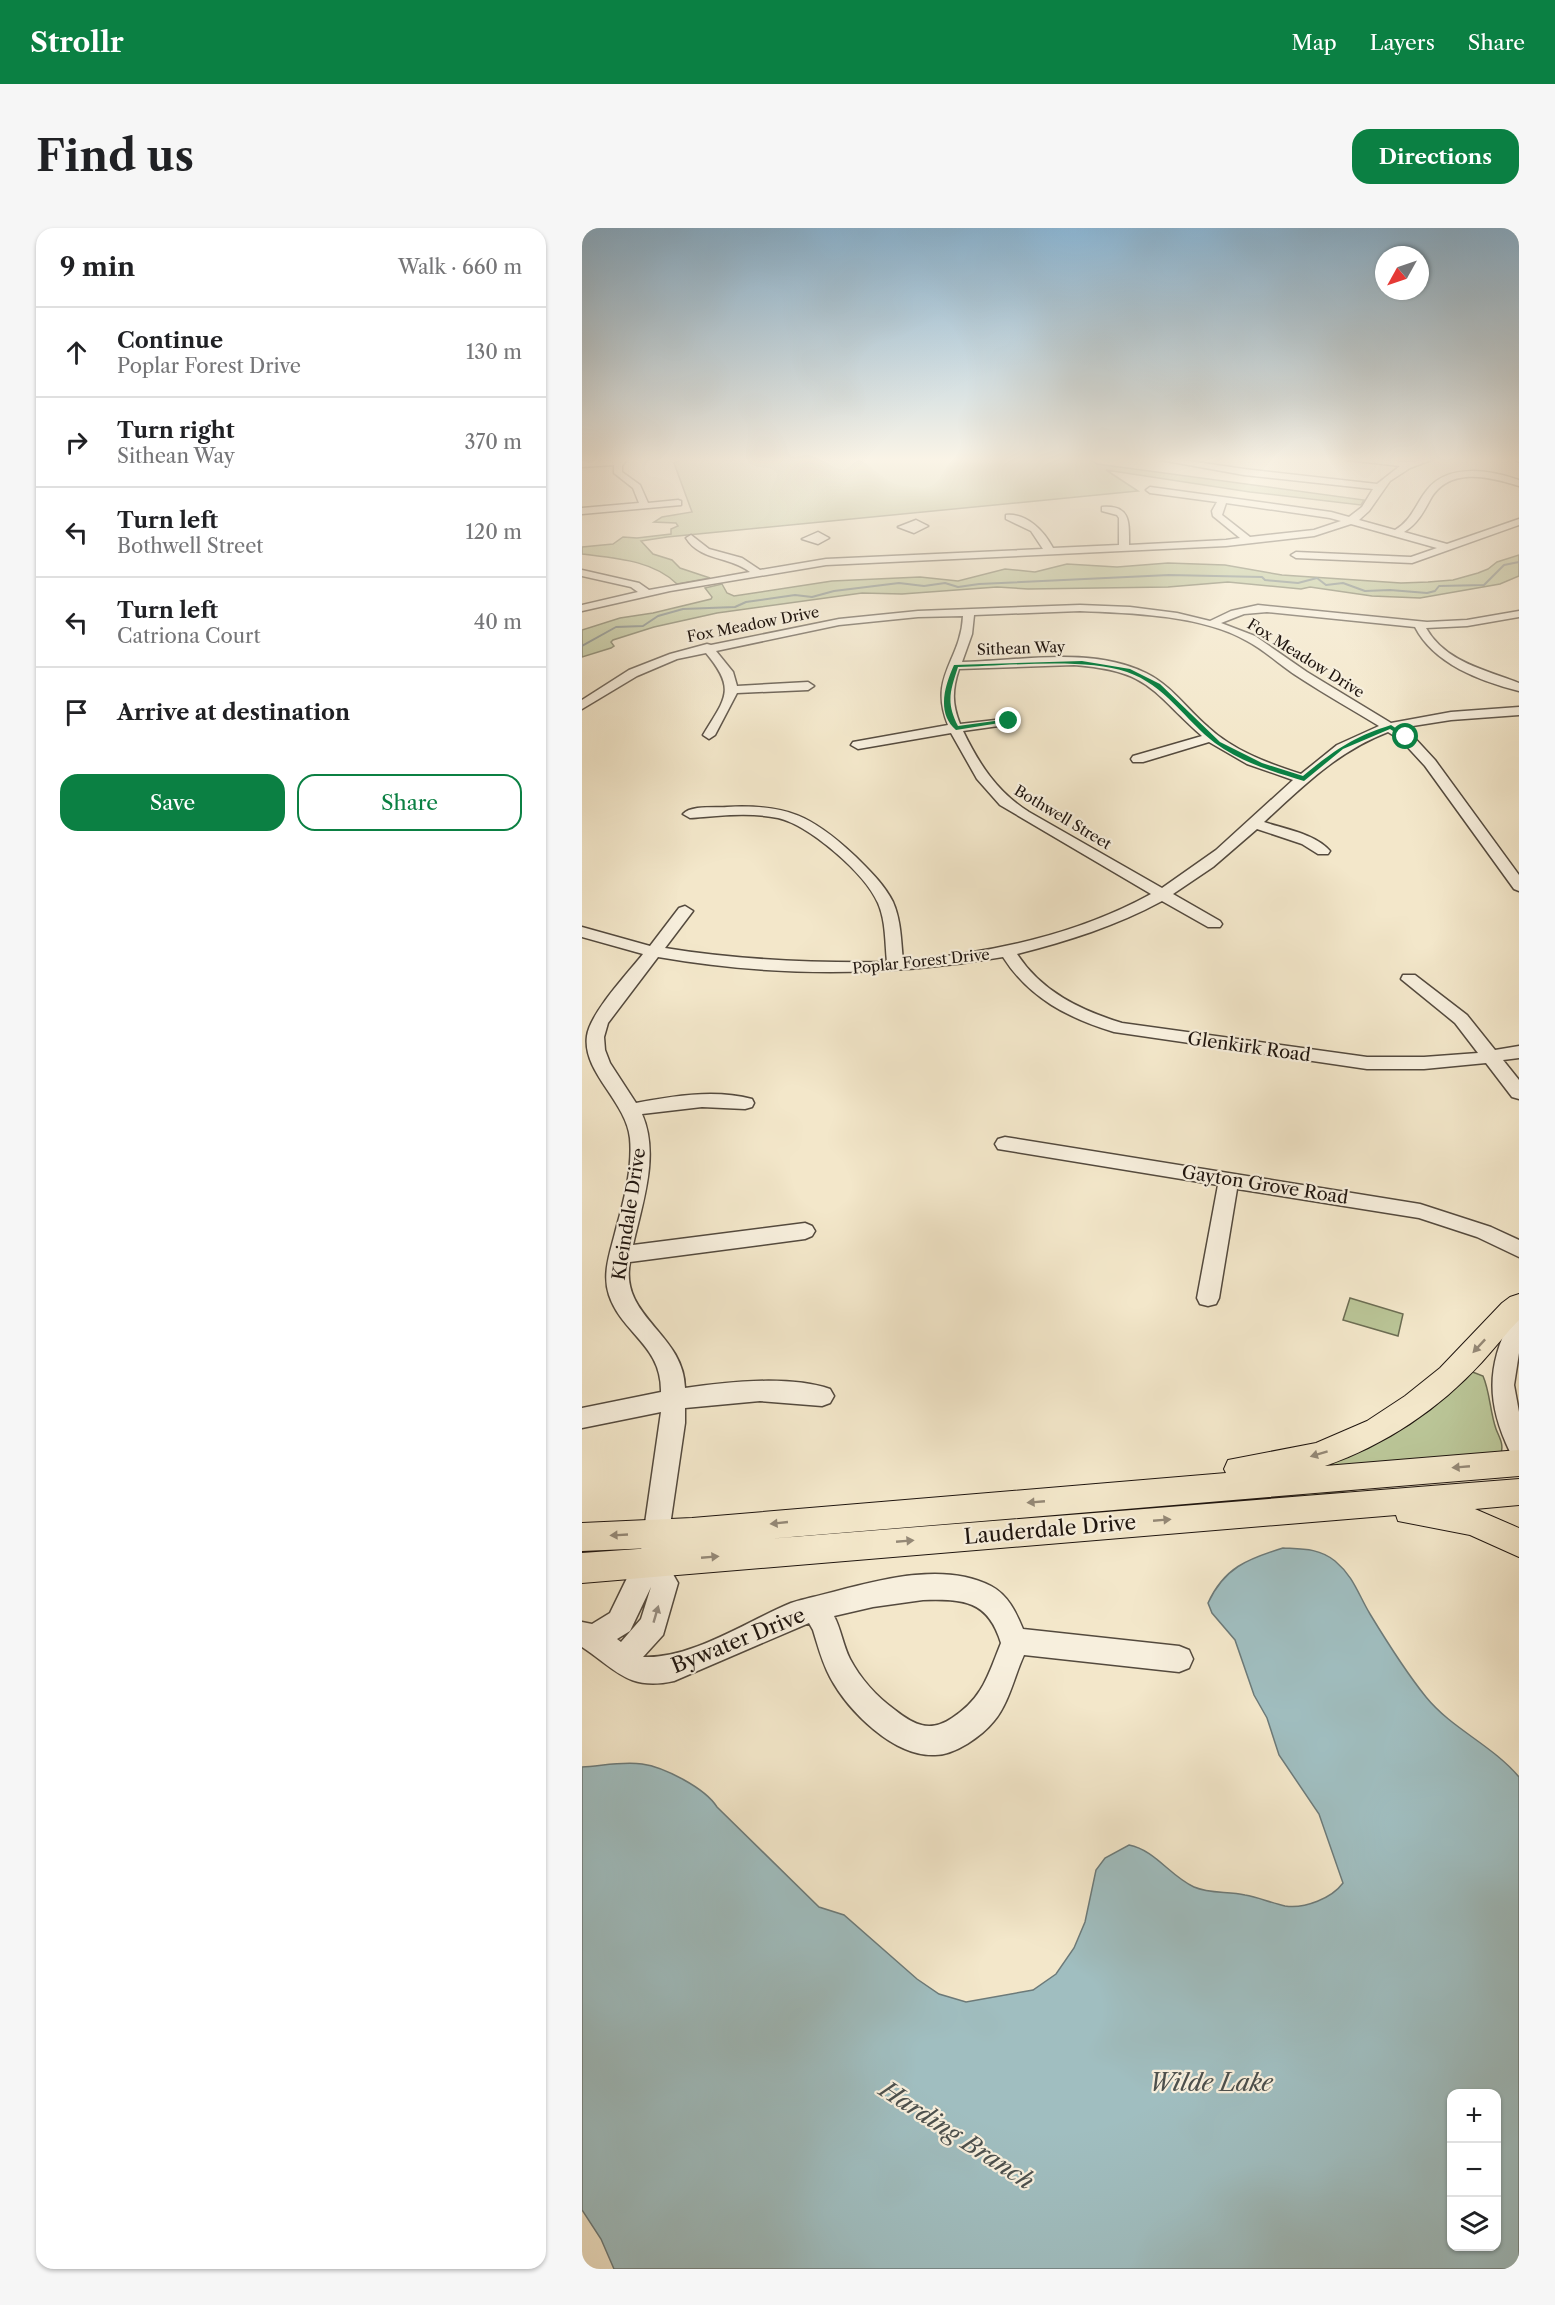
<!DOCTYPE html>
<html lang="en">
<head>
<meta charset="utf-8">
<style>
	:root { --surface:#fff; --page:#f6f6f6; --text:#202124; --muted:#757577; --line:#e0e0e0; --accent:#0b8043 }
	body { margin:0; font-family:"Libre Caslon Text",serif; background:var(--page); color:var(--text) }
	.controls { position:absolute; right:18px; bottom:18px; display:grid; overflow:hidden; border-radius:12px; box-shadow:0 2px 4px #0004 }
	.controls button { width:54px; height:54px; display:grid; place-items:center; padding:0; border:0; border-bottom:2px solid var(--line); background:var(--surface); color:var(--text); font:30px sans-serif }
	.compass { position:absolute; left:793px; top:18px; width:54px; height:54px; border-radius:50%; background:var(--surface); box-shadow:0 2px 4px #0004; rotate:230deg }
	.stop { position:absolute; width:18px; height:18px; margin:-14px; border:4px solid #0b8043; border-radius:50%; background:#fff }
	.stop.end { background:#0b8043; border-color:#fff; box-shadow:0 2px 6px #0008 }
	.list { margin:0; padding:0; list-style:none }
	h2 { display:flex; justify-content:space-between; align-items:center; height:78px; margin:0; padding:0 24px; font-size:26px }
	h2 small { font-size:20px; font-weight:400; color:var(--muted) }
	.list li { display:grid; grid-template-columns:39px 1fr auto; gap:18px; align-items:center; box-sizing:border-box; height:90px; padding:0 24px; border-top:2px solid var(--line) }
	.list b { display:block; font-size:22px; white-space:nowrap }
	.list p { margin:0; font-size:20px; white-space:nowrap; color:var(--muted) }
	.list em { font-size:20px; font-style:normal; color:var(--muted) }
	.actions { display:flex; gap:12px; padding:18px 24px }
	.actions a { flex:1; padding:14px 0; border:2px solid var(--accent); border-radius:18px; text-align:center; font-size:21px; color:var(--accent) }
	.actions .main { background:var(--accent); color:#fff }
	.icon { flex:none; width:33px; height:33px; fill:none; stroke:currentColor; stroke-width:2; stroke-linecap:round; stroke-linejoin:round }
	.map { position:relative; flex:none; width:937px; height:2041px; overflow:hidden; border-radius:18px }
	header { display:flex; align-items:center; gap:36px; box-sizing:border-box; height:84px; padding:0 30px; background:var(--accent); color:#fff }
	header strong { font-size:28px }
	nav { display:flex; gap:33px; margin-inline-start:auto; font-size:21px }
	.intro { display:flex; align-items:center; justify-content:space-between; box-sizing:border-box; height:144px; padding:0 36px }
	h1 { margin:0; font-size:42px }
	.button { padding:15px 27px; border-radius:18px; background:var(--accent); color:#fff; font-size:21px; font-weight:700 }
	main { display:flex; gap:36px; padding:0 36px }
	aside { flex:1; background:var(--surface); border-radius:18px; box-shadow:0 2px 4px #0004 }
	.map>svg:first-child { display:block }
	.green { fill:#bac597; stroke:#6c6d53; stroke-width:1.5 }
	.water { fill:#a0bec0; stroke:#6c7a79; stroke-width:1.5; fill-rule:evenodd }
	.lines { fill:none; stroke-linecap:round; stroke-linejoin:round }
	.stream { stroke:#6c7a79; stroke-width:2 }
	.minor-casing { stroke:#544a3e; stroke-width:3 }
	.major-casing { stroke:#1f150f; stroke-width:2 }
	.minor { fill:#f7efdd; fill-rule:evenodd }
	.major { fill:#f3e7ca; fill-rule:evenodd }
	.oneway { fill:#948876 }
	.oneway2 { fill:#968d80 }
	.route { fill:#0b8043 }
	.labels { text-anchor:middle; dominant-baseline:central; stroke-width:4.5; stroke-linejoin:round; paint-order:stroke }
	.far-street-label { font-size:15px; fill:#1f150f; stroke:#f7efdd }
	.street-label { font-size:18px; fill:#1f150f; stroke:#f7efdd }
	.near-street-label { font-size:21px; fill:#1f150f; stroke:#f7efdd }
	.near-water-label { font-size:24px; font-style:italic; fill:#4c504d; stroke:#f7efdd }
</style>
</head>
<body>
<header>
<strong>Strollr</strong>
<nav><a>Map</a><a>Layers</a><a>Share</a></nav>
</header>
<div class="intro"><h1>Find us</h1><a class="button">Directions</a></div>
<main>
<aside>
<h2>9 min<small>Walk · 660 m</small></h2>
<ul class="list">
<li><svg class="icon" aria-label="ahead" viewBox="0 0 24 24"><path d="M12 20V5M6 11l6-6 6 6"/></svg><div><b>Continue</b><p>Poplar Forest Drive</p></div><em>130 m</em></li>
<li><svg class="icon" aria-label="right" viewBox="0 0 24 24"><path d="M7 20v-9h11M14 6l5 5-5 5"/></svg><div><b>Turn right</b><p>Sithean Way</p></div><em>370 m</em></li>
<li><svg class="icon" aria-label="left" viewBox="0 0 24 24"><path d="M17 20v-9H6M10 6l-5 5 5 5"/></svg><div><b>Turn left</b><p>Bothwell Street</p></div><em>120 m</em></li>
<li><svg class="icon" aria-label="left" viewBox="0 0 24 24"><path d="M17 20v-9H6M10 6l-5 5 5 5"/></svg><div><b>Turn left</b><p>Catriona Court</p></div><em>40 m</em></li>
<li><svg class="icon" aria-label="arrive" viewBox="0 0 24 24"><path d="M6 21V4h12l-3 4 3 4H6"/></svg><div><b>Arrive at destination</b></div></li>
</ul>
<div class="actions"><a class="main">Save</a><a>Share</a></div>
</aside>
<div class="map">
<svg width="937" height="2041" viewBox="0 0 937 2041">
	<rect width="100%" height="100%" fill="#f3e7ca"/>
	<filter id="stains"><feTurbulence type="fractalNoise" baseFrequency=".00333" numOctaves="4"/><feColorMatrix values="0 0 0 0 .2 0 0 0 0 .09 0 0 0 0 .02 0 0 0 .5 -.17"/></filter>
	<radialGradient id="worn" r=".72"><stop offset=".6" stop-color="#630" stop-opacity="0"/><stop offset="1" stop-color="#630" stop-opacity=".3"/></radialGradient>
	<path class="green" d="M96,229H506L515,236L782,272L779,277L668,264L524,242L556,263L85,309L59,313L71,326L90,332L98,340L128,350L95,356C71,332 32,330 0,326V319L31,316L41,309L55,310L89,306V301L96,298L94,295L72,294L80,289L110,284L92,235L98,232Z
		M937,327V348L918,356L838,370L790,368L728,359L719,361L646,354L586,359L446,361L415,359L320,366L280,365L135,385L72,399L31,412L29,414L32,418L29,420L0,429V402L38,390L71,385L129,371L130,369L123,360L140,356L145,365L152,368L250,353L338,349L376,353L423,341L453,344L485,336L535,339L586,335L643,337L700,347L819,355L846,354L871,352L896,345L906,341L915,334Z
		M768,1070L821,1086L816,1108L761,1092Z
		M888,1143L901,1148C908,1164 908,1184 914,1201C917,1209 922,1216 919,1225L736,1244V1237Z
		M777,1261L671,1276L266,1306L367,1293Z"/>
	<path class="water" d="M701,1320C720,1321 737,1320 753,1333C772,1349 776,1366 788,1386C805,1414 823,1443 844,1469C870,1501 910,1517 937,1549V2041H32L19,2011L0,1982V1539C19,1538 41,1533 60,1536C82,1539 123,1560 135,1579L237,1679L262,1687L335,1751L357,1766L384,1774L451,1762L474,1746L492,1720L503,1694L514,1642L523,1630L547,1617C573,1622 588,1648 612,1659C628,1666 646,1663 663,1667C676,1669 689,1675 703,1678C723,1681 750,1670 761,1655L737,1586L697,1527L685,1490L672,1467L653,1412L630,1385L626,1375C642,1340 665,1331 701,1320ZM870,1866H915V2018H870Z"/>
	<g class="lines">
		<path class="stream" d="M0,418L34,399L61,398L76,388L101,381L153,379L164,374L213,367L230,369L252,363L317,355L342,358L363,355L376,359L397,356L587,347L680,349L683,352L716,355L735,350L744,357L761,355L783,363L808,362L845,365L853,363L857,358L902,357L922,337L937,334"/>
		<defs>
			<path id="minor" d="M39,229H47L40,238V244L58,257L66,275L96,272L99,273V277L0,286V280L57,275L51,260L32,245V237L0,239V233L37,232Z
				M562,229H580L662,241L795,256L818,238L766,232L762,229C783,229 803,233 824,234C835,235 846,229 857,229L828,240L808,253L787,283L777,292L813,302C830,292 833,277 845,262C866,235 908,242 937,252V258C907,249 867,238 848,272C841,285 835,296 822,304L865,316L937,291V297L830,335L714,330L709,327L714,324L829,329L855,320L769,296L732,308L644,318L244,337L88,363L0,383V377L56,364L49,359L0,348V342L57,355L67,362L168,344C148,328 118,333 104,310L109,307L127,321L160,330L178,342L244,331L461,321L449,303L424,291V287C445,285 462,303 471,320L537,317V290L535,287L520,283V279C549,277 547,294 547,317L644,312L658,310L631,288L630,283L635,274L568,265L564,262L568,259L749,284L767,289L780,279L791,261L662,247ZM644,275L748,290L759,293L732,302L668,309L640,287Z
				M334,292L346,298L332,305L316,299Z
				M236,304L247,310L236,316L220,311Z
				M498,377L548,379L595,385L628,393L649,383L676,377L845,394L885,392L937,383V389L885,398L844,400C863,434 904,442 937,455V463C898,453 852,436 833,399L685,384L662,386L639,395L673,408L725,444L809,495L869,484L937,479V487L869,492L818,500L829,506L853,532L937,647V663L932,661L843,538L819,512L806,504C756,523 721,558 682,594C703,601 734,606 748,623L746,626H736L720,616L675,601L631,639L591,666L638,693L640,696L638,699H626L580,673C534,698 486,713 435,726C460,764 498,782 540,795L785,829H842L896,825L873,795L819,751L821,747H833L885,787L913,822L937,818V830L921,832L937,852V871L930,869L904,835L842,841H785L532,804C486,790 447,770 421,729C306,749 191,749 76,729L26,795L22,809L23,822L28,835L54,875C90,868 133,861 170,871L172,875L170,879L163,881L120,879L60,886C78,927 60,976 51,1017L223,995L230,998L233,1003L230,1008L223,1011L48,1034C37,1089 102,1105 103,1160C145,1154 207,1147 248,1161L252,1168L248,1175L240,1178L178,1173L103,1180V1195L83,1332L96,1355L81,1407L61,1429C110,1431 165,1393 209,1375C217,1372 224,1371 231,1369C284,1356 357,1331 409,1358C426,1367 434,1384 441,1401L597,1418L607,1422L611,1431L607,1440L597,1444L442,1427C432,1449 427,1475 412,1493C400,1508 373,1527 353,1527C312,1529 266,1483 248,1449C240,1434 236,1418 231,1402L227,1395L92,1453C46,1463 35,1442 0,1419V1394L10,1396L28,1385L46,1348L58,1330L79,1184L0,1200V1180L79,1164C80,1117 40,1106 27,1067C20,1046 28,1025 33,1005C41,975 51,942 48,910C44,873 0,844 5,808C8,785 46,745 61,726L0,709V699L68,718L97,680L103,678L111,683L83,720C156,732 230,735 305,734C303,715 304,693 296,675C283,645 227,597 196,590C167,584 137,588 108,590L101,586C109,577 133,580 145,579C205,576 230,588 273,628C287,642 302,656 311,674C319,692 319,713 321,733C408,725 492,708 569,666L418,577L395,551L369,505L276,521L269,517L271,514L366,497C346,448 379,433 381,388L336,389L257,397L134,423L151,444L155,458L226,454L232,458L226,462L155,465L133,507L127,511L121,507C143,470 155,462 124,425L95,431L55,448L0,481V472L47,442L88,426L125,416L129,417L257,391L336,383ZM498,383C549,385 620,387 665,413C684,423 700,439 718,450C744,467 771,482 797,498L755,517L719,546C685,535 652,523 626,499C605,481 589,457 564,445C508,418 440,433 380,434L390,406L392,387ZM492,437C568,443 568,462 620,508L551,528L549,531L551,534H561L627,514L665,536L711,552L634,622L580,660L447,584C415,564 397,536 381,503L431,496L433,493L431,490L378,496C370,476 370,462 377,441ZM69,1359L59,1391L39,1414L35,1411L48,1403ZM341,1372C381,1371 406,1372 419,1415C406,1447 401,1470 370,1490C348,1505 332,1497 313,1482C295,1469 278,1450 268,1431C261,1417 259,1401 252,1388L291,1379Z
				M423,909L838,976L909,999L937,1012V1029L895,1009L837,990L655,961L637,1070L634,1076L626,1078L618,1076L615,1070L636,957L416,921L413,916L416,911Z
				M937,1088V1125L932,1157L937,1184V1227L928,1224C905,1176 904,1139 929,1091Z"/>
			<path id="major" d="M927,229H937V234Z
				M937,1066V1092C924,1105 913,1120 900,1134C857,1181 803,1217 743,1238L937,1222V1248L185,1311L937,1251V1277L893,1281L937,1300V1329L888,1307L816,1293L814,1287L0,1355V1325L70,1320L0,1323V1295L110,1290L644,1245L642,1241L646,1232L734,1215L785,1193L823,1168L858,1140L920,1075L928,1069Z"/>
		</defs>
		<use href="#minor" class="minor-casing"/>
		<use href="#major" class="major-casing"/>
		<use href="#minor" class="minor"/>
		<use href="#major" class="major"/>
	</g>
	<defs><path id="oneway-solid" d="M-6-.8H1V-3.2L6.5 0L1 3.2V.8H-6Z" transform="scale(1.5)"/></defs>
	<g class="oneway">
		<use href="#oneway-solid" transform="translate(897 1118) rotate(133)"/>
		<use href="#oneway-solid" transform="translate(737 1226) rotate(163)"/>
		<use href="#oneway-solid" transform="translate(879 1239) rotate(175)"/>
		<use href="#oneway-solid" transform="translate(454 1274) rotate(175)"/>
		<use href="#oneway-solid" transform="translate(580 1292) rotate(-5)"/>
		<use href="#oneway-solid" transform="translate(197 1295) rotate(174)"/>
		<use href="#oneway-solid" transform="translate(37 1307) rotate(177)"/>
		<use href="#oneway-solid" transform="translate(323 1313) rotate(-5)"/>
		<use href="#oneway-solid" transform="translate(128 1329) rotate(-5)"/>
	</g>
	<use class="oneway2" href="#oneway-solid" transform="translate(74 1386) rotate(-74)"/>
	<linearGradient id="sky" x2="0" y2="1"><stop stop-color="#8bb8d8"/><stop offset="0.45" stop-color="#faf4e7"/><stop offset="1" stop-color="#faf4e7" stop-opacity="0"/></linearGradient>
	<rect width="937" height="514" fill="url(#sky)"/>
	<path class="route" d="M500,433L548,441L578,456L638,514L680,535L721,548C751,523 771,509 809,497L827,509L822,510L808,501L761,521L722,553C692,544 658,534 633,515C603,492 583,457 545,444C503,429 422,438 376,439C368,464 364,474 376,498L427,491L430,493L374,502C354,485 363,457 372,437Z"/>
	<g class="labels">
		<g class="far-street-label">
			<text transform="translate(171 396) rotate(-11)">Fox Meadow Drive</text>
			<text transform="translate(439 420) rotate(-2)">Sithean Way</text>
			<text transform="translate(724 430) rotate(32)">Fox Meadow Drive</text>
			<text transform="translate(481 589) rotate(31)">Bothwell Street</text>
			<text transform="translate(339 733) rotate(-6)">Poplar Forest Drive</text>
		</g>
		<g class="street-label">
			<text transform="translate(667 819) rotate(8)">Glenkirk Road</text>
			<text transform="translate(683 957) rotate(9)">Gayton Grove Road</text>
			<text transform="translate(47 986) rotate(-81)">Kleindale Drive</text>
		</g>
		<g class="near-street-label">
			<text transform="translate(468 1301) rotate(-5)">Lauderdale Drive</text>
			<text transform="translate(156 1412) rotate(-22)">Bywater Drive</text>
		</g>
		<g class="near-water-label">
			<text x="629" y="1854">Wilde Lake</text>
			<text transform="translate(375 1907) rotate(33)">Harding Branch</text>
		</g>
	</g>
	<rect width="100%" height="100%" filter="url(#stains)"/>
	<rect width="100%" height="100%" fill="url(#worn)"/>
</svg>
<div class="controls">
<button>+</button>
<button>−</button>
<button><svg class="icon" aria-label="layers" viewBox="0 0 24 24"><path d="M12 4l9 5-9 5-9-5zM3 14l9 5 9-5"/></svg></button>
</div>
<svg class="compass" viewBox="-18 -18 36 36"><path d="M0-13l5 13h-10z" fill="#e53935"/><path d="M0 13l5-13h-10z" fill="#757577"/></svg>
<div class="stop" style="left:824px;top:509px"></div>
<div class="stop end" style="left:427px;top:493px"></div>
</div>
</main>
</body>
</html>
